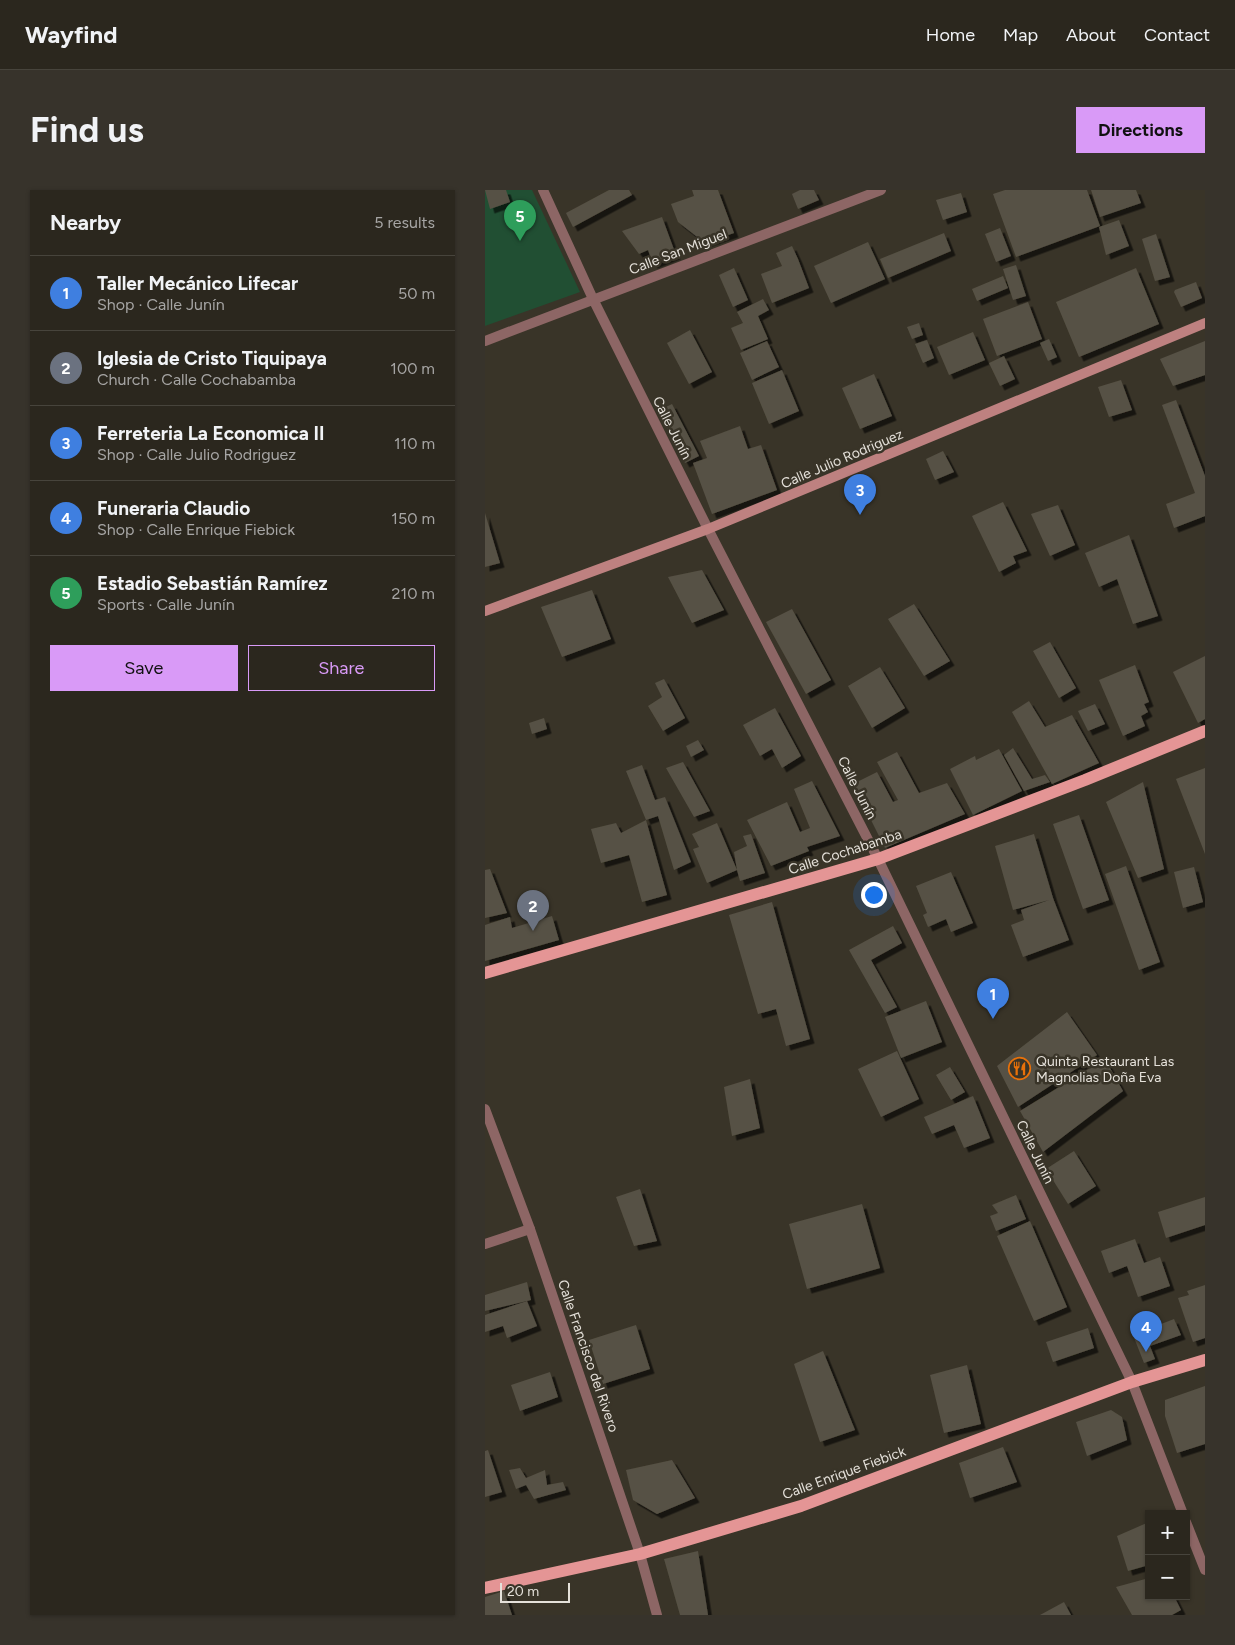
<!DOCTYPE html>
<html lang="en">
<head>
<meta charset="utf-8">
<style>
	:root { --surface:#2b271e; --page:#37332b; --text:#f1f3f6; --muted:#a6a5a4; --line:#47443c; --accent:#d99af7 }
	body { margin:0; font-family:Figtree,sans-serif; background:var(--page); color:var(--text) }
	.controls { position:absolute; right:15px; bottom:15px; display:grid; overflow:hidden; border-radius:0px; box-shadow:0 1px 4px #0004 }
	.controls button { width:45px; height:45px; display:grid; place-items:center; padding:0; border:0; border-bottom:1px solid var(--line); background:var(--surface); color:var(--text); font:25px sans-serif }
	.scale { position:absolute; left:15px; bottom:12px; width:70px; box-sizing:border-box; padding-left:5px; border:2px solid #e5e1da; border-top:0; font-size:14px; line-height:18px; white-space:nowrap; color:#e5e1da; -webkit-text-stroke:4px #393428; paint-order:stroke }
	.you { position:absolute; left:388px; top:704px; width:18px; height:18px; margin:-12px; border:4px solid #fff; border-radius:50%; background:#1a73e8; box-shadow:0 0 0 8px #1a73e833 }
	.badge { display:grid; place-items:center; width:32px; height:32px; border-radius:50%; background:var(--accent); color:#fff; font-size:16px; font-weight:700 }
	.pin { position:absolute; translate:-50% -41px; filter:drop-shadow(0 1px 2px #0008) }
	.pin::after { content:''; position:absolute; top:26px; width:18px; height:15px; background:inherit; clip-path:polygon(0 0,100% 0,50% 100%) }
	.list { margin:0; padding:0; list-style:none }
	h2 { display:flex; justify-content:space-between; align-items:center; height:65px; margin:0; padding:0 20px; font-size:21px }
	h2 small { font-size:16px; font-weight:400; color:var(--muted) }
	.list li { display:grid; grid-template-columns:32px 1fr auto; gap:15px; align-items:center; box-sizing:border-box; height:75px; padding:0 20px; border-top:1px solid var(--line) }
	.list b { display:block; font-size:19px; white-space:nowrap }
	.list p { margin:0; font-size:16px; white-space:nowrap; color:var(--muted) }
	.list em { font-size:16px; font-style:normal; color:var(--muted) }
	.actions { display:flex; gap:10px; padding:15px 20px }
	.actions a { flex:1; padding:11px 0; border:1px solid var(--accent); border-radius:0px; text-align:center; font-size:18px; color:var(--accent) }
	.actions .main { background:var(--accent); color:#111 }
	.map { position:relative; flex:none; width:720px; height:1425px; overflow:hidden; border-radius:0px }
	header { display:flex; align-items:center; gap:30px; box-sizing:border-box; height:70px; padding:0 25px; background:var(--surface); border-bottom:1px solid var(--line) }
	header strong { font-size:24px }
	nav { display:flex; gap:28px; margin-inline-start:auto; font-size:18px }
	.intro { display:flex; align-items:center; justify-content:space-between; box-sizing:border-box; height:120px; padding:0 30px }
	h1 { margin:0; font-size:35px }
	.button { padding:12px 22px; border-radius:0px; background:var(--accent); color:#111; font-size:18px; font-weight:700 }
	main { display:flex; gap:30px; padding:0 30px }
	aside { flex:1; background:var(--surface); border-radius:0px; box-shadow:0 1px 4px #0004 }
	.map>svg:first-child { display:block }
	.green { fill:#214f33 }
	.building { fill:#565144; filter:url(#shadow) }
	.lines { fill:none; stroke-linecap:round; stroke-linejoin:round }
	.service { stroke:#8d6665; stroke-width:10 }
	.minor { stroke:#8d6665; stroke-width:10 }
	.secondary { stroke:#be8180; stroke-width:10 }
	.primary { stroke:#e49595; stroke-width:12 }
	.labels { text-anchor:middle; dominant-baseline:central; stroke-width:5; stroke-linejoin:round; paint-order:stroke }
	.street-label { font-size:14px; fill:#e5e1da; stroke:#393428 }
	.poi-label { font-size:14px; fill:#e5e1da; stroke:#393428; text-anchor:start }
</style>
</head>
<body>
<header>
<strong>Wayfind</strong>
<nav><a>Home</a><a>Map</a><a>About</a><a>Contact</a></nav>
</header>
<div class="intro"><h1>Find us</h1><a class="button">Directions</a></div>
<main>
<aside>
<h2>Nearby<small>5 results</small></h2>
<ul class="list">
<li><span class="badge" style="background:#3f7fe0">1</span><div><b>Taller Mecánico Lifecar</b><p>Shop · Calle Junín</p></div><em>50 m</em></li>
<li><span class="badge" style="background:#6b7280">2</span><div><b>Iglesia de Cristo Tiquipaya</b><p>Church · Calle Cochabamba</p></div><em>100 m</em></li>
<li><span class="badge" style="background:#3f7fe0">3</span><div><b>Ferreteria La Economica II</b><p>Shop · Calle Julio Rodriguez</p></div><em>110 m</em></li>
<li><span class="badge" style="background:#3f7fe0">4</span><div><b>Funeraria Claudio</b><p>Shop · Calle Enrique Fiebick</p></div><em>150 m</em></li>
<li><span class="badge" style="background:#2e9e5b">5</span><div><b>Estadio Sebastián Ramírez</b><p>Sports · Calle Junín</p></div><em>210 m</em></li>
</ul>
<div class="actions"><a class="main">Save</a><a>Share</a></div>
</aside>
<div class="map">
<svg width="720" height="1425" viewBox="0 0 720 1425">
	<defs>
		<filter id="shadow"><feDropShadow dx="4.5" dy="4.5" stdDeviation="0" flood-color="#0009"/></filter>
	</defs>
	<rect width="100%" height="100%" fill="#393428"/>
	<path class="green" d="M0,0H47L95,102L0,136Z"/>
	<path class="building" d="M0,0H21L25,12L5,19Z
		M124,0H144L147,5L88,37L81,23Z
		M207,0H233L249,43L220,53L193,32L186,14L209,6Z
		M315,0H329L334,10L313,19L307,4Z
		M520,0H602L615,36L531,67L508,4Z
		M606,0H651L656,13L615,27Z
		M476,3L482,22L458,30L451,10Z
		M177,27L191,65L168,74L163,60L154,64L137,41Z
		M634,30L644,56L621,65L614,37Z
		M515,38L526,66L511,72L500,44Z
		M459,43L466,61L403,88L395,69Z
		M671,44L685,87L670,91L657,49Z
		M383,52L400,89L346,113L329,76Z
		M307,56L313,69L301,73L313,69L324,98L287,113L276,84L297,76L291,63Z
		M531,75L541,106L528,110L518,79Z
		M249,78L263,110L248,117L234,85Z
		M651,78L674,134L594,167L571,112Z
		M518,86L523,98L492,111L487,99Z
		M711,92L717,108L696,117L689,102L690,100Z
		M278,109L284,120L273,126L283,149L256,160L246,138L258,133L252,122Z
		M543,112L557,149L512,166L498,129Z
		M434,133L438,145L427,149L422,137Z
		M205,140L227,182L204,194L182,153Z
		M488,142L500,170L464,185L452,157Z
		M564,149L572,167L563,171L555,153Z
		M442,150L449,168L438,173L430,154Z
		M282,151L294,177L267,190L255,163Z
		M720,151V185L688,196L675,169Z
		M519,166L530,189L515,196L504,173Z
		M297,180L314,221L284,234L267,193Z
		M389,184L407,226L375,239L357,198Z
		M636,190L647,220L624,227L613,197Z
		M691,210L720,286V326L689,338L681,314L710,303L677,215Z
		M187,214L214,266L200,273L173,221Z
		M255,236L263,259L276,255L292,300L227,324L208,273L222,268L215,251Z
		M458,261L469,282L450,290L441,269Z
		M518,312L542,361L528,366L531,373L514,382L487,326Z
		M573,315L590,355L565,366L546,324Z
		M0,323L15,373L0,377Z
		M644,345L673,426L648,434L632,389L614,397L600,363Z
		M217,380L239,420L207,433L183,387Z
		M107,400L126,449L77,467L56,417Z
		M429,414L465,471L439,486L403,429Z
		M307,419L346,490L321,504L281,432Z
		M565,452L591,498L574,508L548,461Z
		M720,466V529L713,533L688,482Z
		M650,475L664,512L659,514L663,522L656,526L660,536L638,546L614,490Z
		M395,477L420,518L387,538L363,496Z
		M179,489L200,528L178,541L163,516L177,507L170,493Z
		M544,511L560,537L587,525L614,573L567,594L527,522Z
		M610,514L620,534L603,541L593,521Z
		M290,518L316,566L297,578L287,559L275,566L258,535Z
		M59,528L62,539L47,544L44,533Z
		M213,550L219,560L206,567L201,556Z
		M528,558L547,589L560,585L565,592L539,601L519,565Z
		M514,559L537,601L488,625L465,579L490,566L491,570Z
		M412,562L434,603L462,593L480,624L400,658L368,594L392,582L408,612L413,610L392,572Z
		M198,572L225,621L209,627L181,578Z
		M157,575L170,610L180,607L206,672L189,680L173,626L161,630L141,581Z
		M720,578V664L691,589Z
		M327,591L355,646L322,657L324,661L286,676L262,630L302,612L315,642L325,638L309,599Z
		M658,592L679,679L653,688L621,612Z
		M594,625L624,710L598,719L568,634Z
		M161,630L182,705L157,712L144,665L116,673L106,639L131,633L136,643Z
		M232,633L252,680L249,662L262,656L258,646L266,644L280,683L255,691L252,680L222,693L208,659L214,657L207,644Z
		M549,644L568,708L584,750L538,767L526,735L539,730L536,720L564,710L528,720L510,656Z
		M641,676L675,772L654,780L620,684Z
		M709,677L718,712L698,718L689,682Z
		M5,679L22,723L0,728V680Z
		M466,682L488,733L466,742L461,729L443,737L438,725L442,723L431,696Z
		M287,712L325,849L301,856L291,819L273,824L244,725Z
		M67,726L74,750L0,771V735L25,727L27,738Z
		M408,736L417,753L386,770L412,817L400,823L364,760Z
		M441,811L457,852L416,868L400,827Z
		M582,822L612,865L533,917L512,876Z
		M412,861L434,909L396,927L373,879Z
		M620,869L638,901L558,962L535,921Z
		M465,877L480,902L466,910L451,885Z
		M265,889L275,938L247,946L239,897Z
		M488,906L505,948L479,958L469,935L447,944L439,927Z
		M589,961L611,996L583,1014L561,979Z
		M155,999L172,1051L149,1056L131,1007Z
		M531,1005L541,1029L511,1041L505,1026L513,1023L507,1015Z
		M720,1007V1035L681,1048L673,1022Z
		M377,1014L395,1078L322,1099L304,1034Z
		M545,1031L582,1117L549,1131L512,1046Z
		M650,1049L659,1073L675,1067L685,1096L653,1107L642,1076L624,1083L616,1061Z
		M42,1092L46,1110L0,1121V1105Z
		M720,1095V1148L708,1152L693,1108L704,1105L702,1101Z
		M42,1111L52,1136L22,1148L18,1136L0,1142V1125Z
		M689,1129L696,1145L665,1156L670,1169L659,1173L648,1145Z
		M151,1135L165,1179L118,1194L104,1150Z
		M603,1138L609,1158L568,1172L561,1152Z
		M338,1161L370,1240L335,1252L309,1174Z
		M482,1175L496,1234L459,1243L445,1185Z
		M65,1182L73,1207L35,1221L26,1195Z
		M720,1196V1254L692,1263L680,1226V1210Z
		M626,1220L637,1227L642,1250L602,1266L591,1232Z
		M518,1257L532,1292L485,1308L474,1273Z
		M3,1260L17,1302L0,1307V1261Z
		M187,1270L210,1308L172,1324L148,1310L141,1280Z
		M35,1278L41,1288L60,1280L62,1295L78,1292L81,1300L49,1309L41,1295L31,1299L24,1280Z
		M664,1332V1375L643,1381L632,1346Z
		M213,1361L223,1425H195L179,1369Z
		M664,1388V1406H689L696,1420L687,1425H647L631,1397Z
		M19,1401L27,1425H0V1407Z
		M579,1412L586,1425H555Z"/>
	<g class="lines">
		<path class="service" d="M0,1054L45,1039"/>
		<path class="minor" d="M58,0L108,109L223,339L393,669L647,1192L698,1324
			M0,151L396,0
			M0,919L45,1039L155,1364L172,1425
			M701,1332L720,1380"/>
		<path class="secondary" d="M0,421L223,339L720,133"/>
		<path class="primary" d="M0,783L393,669L600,590L720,541
			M0,1398L155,1364L316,1316L647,1192L720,1170"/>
	</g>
	<defs>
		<symbol id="restaurant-ring" viewBox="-11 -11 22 22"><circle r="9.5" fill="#393428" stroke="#e8710a" stroke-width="1.5"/><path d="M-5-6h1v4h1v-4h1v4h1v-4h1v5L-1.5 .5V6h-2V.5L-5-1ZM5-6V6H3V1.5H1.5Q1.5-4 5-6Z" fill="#e8710a"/></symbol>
	</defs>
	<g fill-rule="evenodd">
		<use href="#restaurant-ring" x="522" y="866" width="25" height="25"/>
	</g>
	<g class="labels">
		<g class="street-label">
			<text transform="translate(193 62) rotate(-21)">Calle San Miguel</text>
			<text transform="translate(187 238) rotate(63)">Calle Junín</text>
			<text transform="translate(357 269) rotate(-23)">Calle Julio Rodriguez</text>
			<text transform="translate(372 598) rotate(63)">Calle Junín</text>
			<text transform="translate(360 662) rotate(-18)">Calle Cochabamba</text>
			<text transform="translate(550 962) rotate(64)">Calle Junín</text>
			<text transform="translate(103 1166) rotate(71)">Calle Francisco del Rivero</text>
			<text transform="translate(359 1283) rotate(-20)">Calle Enrique Fiebick</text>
		</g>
		<g class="poi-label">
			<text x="551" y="871">Quinta Restaurant Las<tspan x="551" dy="16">Magnolias Doña Eva</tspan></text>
		</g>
	</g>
</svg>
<div class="controls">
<button>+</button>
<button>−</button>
</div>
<div class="scale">20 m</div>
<div class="you"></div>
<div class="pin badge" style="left:508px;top:829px;background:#3f7fe0">1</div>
<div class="pin badge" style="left:48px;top:741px;background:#6b7280">2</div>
<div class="pin badge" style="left:375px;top:325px;background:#3f7fe0">3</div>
<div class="pin badge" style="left:661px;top:1162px;background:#3f7fe0">4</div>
<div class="pin badge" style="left:35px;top:51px;background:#2e9e5b">5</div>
</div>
</main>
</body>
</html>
